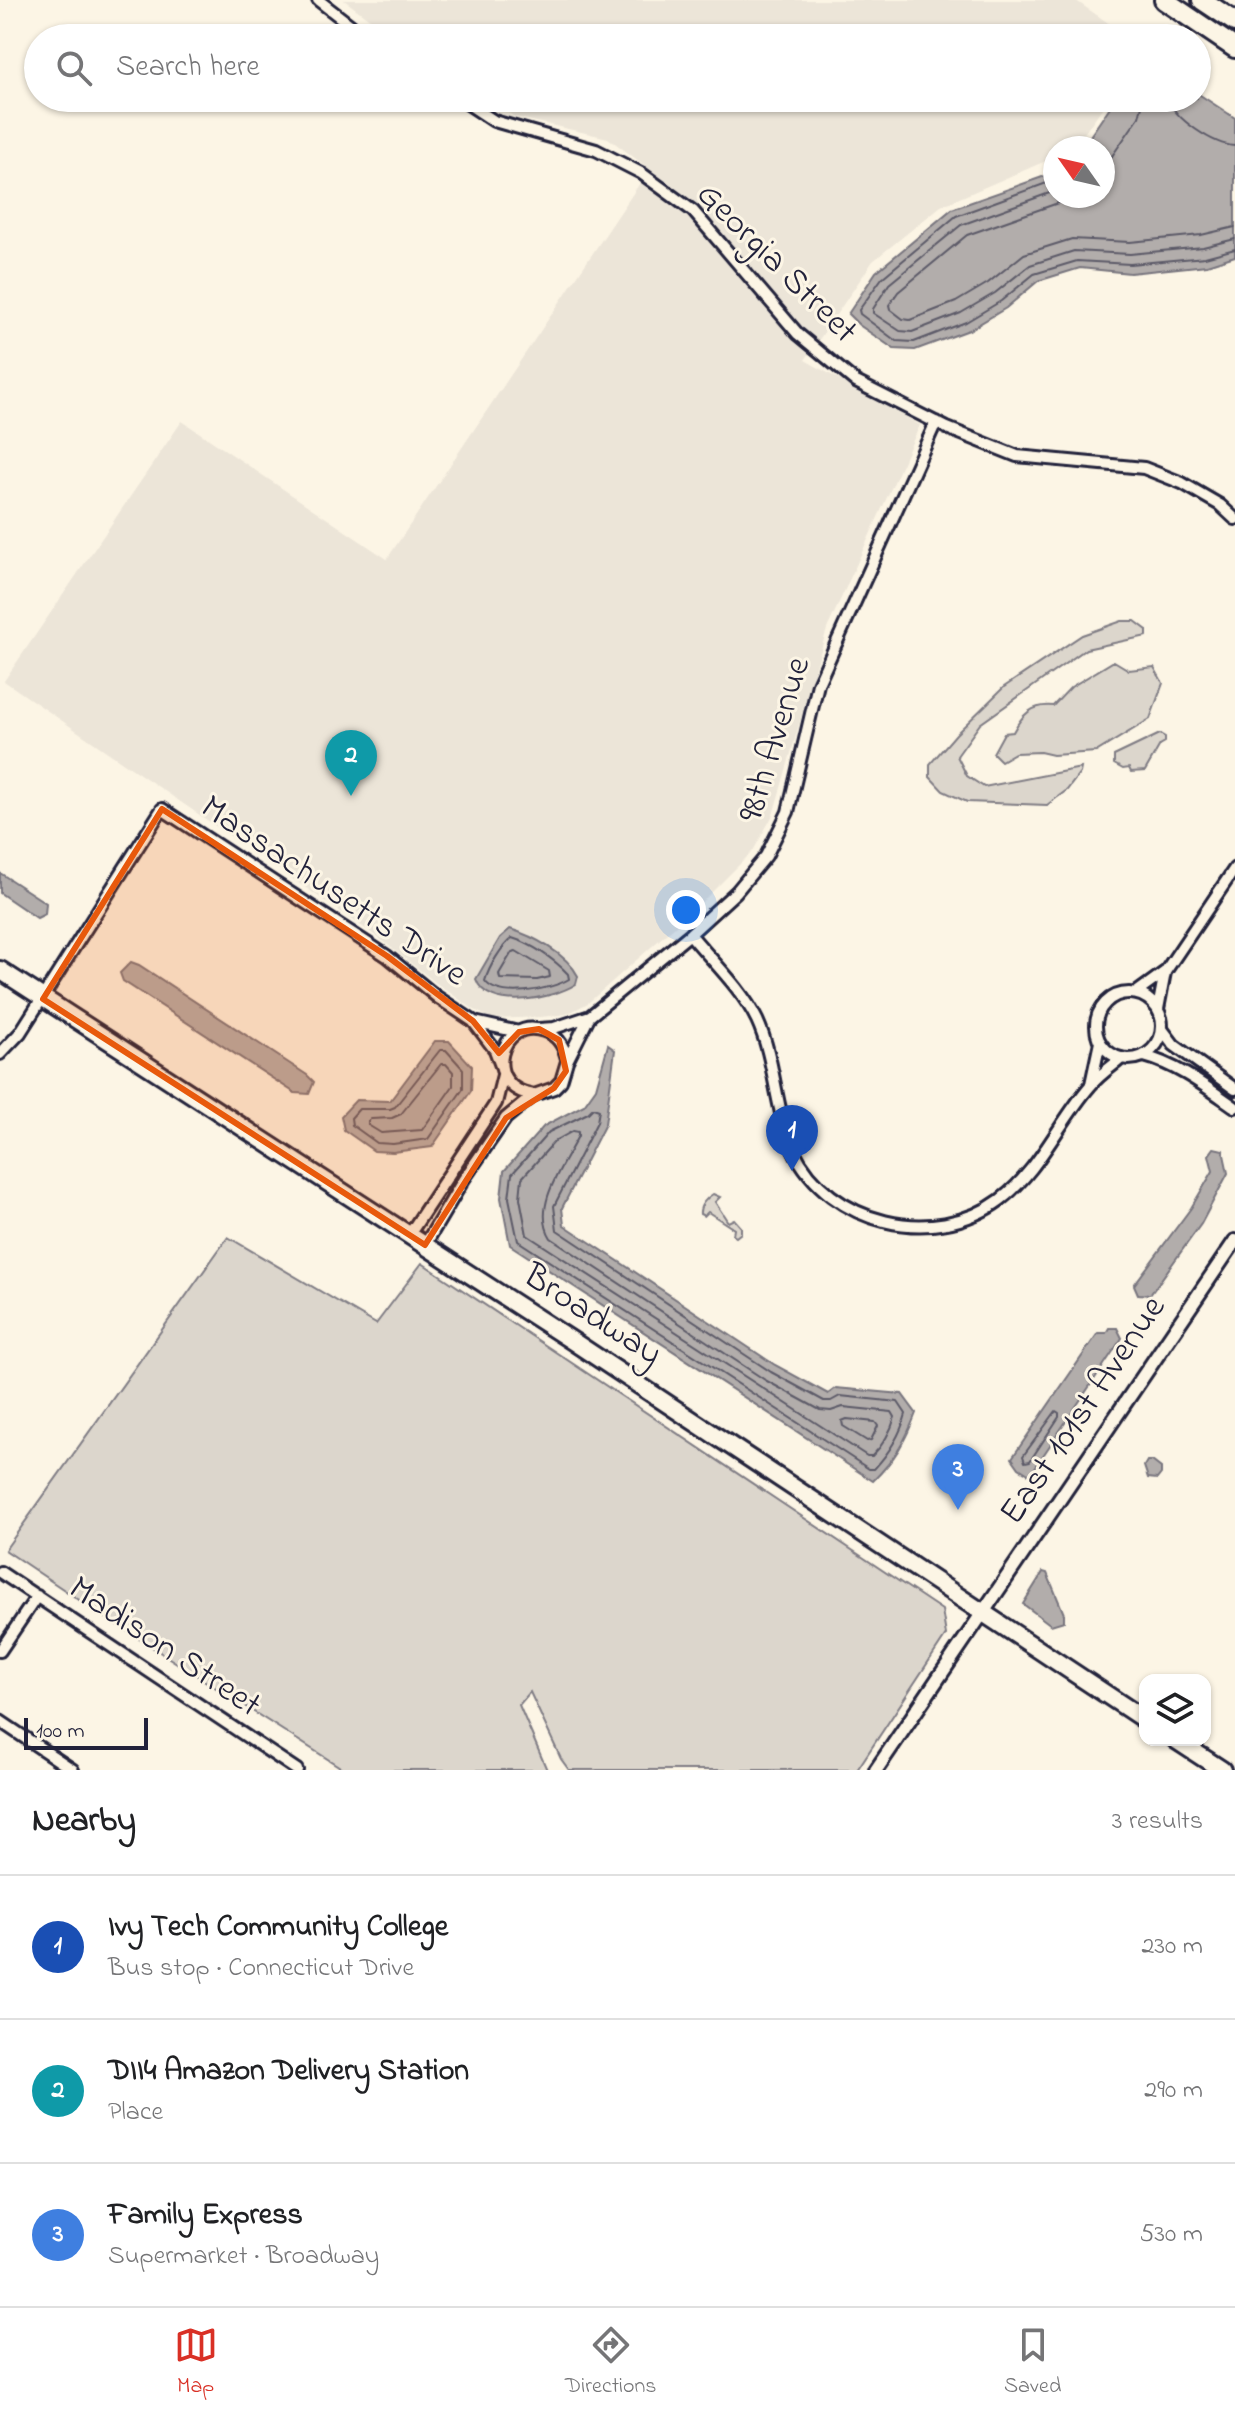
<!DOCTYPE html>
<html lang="en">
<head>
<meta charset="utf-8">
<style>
	:root { --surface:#fff; --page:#f6f6f6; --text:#202124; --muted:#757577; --line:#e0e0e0; --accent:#d93025 }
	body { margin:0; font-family:"Indie Flower",sans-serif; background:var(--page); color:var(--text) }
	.controls { position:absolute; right:24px; bottom:24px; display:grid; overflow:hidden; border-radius:16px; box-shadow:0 2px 6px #0004 }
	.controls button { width:72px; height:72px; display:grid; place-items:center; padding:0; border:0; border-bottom:2px solid var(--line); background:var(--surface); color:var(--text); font:40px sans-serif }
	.compass { position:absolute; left:1043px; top:136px; width:72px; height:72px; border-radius:50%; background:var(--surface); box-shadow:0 2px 6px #0004; rotate:304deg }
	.scale { position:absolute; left:24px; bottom:20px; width:124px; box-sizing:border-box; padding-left:8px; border:4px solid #22223b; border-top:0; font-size:22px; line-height:28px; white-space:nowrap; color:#22223b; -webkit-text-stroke:6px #fcf5e5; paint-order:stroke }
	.you { position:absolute; left:686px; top:910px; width:28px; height:28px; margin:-20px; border:6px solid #fff; border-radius:50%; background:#1a73e8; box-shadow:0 0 0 12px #1a73e833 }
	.badge { display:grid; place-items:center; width:52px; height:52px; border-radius:50%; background:var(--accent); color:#fff; font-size:26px; font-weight:700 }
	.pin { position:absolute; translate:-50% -66px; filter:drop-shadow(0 2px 4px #0008) }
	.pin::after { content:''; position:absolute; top:42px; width:28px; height:24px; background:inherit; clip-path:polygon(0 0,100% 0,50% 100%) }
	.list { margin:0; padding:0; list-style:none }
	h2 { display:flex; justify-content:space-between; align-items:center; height:104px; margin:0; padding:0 32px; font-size:34px }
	h2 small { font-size:26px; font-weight:400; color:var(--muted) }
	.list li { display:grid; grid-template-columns:52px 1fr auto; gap:24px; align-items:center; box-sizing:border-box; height:144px; padding:0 32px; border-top:2px solid var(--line) }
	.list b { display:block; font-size:30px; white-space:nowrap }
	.list p { margin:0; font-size:26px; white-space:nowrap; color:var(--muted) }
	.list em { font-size:26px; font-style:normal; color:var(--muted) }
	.icon { flex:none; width:44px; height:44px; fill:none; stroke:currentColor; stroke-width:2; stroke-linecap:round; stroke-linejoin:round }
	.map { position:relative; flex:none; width:1235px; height:1770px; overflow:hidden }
	.search { position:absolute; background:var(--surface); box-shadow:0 2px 6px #0004; left:24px; right:24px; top:24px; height:88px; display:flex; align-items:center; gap:20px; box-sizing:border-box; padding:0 28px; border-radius:44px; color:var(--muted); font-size:30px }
	.sheet { height:536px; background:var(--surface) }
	nav { display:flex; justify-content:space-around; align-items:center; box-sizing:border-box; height:112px; border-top:2px solid var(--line); background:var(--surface); font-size:22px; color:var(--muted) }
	nav a { display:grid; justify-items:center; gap:4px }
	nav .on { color:var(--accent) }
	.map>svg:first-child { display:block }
	.built { fill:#ece5d8 }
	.green { fill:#dcd6cc; stroke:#7f7c84; stroke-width:2 }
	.water { fill:#b2adab; stroke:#78757e; stroke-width:2 }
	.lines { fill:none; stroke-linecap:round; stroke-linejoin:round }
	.shore { stroke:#5c5a68; stroke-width:2 }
	.minor-casing { stroke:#22223b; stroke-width:16 }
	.tertiary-casing { stroke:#22223b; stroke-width:18 }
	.primary-casing { stroke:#22223b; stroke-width:22 }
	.motorway-casing { stroke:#22223b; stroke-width:24 }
	.minor { stroke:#fcf5e5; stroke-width:10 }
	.tertiary { stroke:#fcf5e5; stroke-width:12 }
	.primary { stroke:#fcf5e5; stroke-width:16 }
	.motorway { stroke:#fcf5e5; stroke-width:18 }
	.marked { fill:#e8590c; fill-opacity:0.2; stroke:#e8590c; stroke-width:6; stroke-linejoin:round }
	.labels { text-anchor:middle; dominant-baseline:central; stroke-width:6; stroke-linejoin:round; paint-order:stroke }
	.street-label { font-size:36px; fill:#22223b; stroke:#fcf5e5 }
</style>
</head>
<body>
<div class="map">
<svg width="1235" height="1770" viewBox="0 0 1235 1770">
	<rect width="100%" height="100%" fill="#fcf5e5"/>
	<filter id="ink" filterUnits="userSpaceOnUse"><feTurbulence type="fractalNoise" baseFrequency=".0125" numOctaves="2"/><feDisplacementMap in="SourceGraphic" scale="16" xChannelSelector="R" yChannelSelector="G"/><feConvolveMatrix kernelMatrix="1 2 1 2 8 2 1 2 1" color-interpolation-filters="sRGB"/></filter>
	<g filter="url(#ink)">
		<path class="built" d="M344,0H1075L1130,38H395Z
			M484,98H1109L1074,148H1055V157L941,206L873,261L805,360L920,425L827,629L773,815L753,851L701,903L588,1003L567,1014L541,1017L492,1019L473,1009L436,983L379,938L4,681L182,421L387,559L640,183L651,170L608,138L515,117Z"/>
		<path class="green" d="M1122,621H1135L1147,630V636L1086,649L980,724L957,756L967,776L984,787L1081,768L1080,773L1067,790L1047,805L967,802L943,791L930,777V764L956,734L1004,687L1082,635Z
			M1114,661L1129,670L1154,667L1163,683L1150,719L1096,752L1053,755L1040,752L1015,753L1001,761L993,753L1004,733L1013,732C1022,715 1032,704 1053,706L1071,687Z
			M1160,734L1165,737V742L1160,745L1145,771L1131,772L1129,768L1123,769L1114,764V756Z
			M713,1194L720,1197L715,1202L728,1222L734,1219L741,1227V1233L736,1237L733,1235L734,1229L708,1212L704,1216L700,1214C699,1206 706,1198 713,1194Z
			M228,1237L376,1324L422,1263L942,1610L946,1635L857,1770H569L561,1759L530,1692L519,1705L547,1770H345L103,1616L5,1550Z"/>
		<path class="water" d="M1197,93L1235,118V256L1207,265L1130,273L1080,268L1038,281L1006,308L969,330L915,350L894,349L859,325L848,314L876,272L952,209L1048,175L1055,170V196H1103V148H1082L1116,98H1197Z
			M0,873L46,903L45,914L37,918L0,893Z
			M510,929C533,936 567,954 578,976L576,984C553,999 487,1012 476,979L500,938Z
			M131,962L139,965L307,1075L314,1082L309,1094L295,1093L123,981L120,973Z
			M435,1041H449L472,1066L471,1091L432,1147L393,1152L374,1151L344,1130L341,1116L356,1100L390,1101Z
			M608,1045L615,1050L605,1124L562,1208L564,1225L775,1365L828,1394L836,1388L902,1394L916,1413C905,1442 895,1459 873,1481L510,1245L501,1198L504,1171L544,1126L584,1105L596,1088Z
			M1214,1148L1223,1150L1228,1173L1201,1224L1150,1295L1138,1294L1134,1285L1191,1208L1213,1171L1209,1155Z
			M1109,1328H1117L1122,1338L1030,1475L1019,1468L1012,1458L1098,1333H1106Z
			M1147,1461H1152L1161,1468V1474L1157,1479L1148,1478L1144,1466Z
			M1043,1572L1047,1573L1064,1614V1621L1051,1625L1023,1604Z"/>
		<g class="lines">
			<path class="shore" d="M1168,98C1174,119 1214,145 1235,146
				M1103,169L1139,117L1144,98
				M1055,180L956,216L882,278L859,310L860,314L896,341L914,342L966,322L1001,301L1034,274L1077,261L1130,264L1205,257L1235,249
				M1055,191L961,225L889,284L873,309V313L900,331L912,332L961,313L995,293L1030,265L1074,251L1130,254L1203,247L1235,239
				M1070,196L1058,203L967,235L898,292L889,305L890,309L903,319L910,320L956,302L988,283L1024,254L1072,239L1130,242L1201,235L1235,227
				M512,938C532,944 554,959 568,974L569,979C551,990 498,1000 485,981C489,967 501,947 512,938Z
				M516,951L549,971L550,977L537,980L500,979L499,974L512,952Z
				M440,1050H446L463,1069V1089L428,1139L393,1144L377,1143L352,1125L351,1118L359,1109H390L395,1107Z
				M441,1064H446L453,1072V1086L422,1130L381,1133L368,1125V1121L371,1119L392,1118L401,1114Z
				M593,1108L599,1110L597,1122L554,1206L557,1230L771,1372L824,1401H831L840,1396L898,1402L906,1414C900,1436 889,1453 874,1469H869L518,1241L509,1198L512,1174L549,1132L588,1113Z
				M573,1131L578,1132V1136C564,1164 531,1207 551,1238L765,1380L820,1410L831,1411L843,1407L892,1412L895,1417C891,1431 883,1445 872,1456H867L527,1235L520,1198L522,1178L555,1141Z
				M1056,1411L1059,1413V1417L1030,1461L1025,1462L1023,1456Z
				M847,1419L875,1422L878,1426L871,1440L867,1441L843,1426L842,1421Z"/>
			<defs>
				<path id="minor" d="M318,0L367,38
					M459,98L494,121L596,150L641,173L693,211L798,334L856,382L947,428L1017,456L1144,468L1182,483L1220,505L1235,519
					M690,934C712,961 742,989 757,1020C776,1061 774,1108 793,1149C829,1225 934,1249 1000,1200C1039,1171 1059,1122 1090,1086C1099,1075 1111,1067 1122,1058
					M1136,993L1165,972L1235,868
					M1096 1026a33 33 0 1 1 66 0a33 33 0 1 1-66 0Z
					M1158,1009L1165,972
					M474,1022L519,1032
					M539,1029L554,1028L590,1016L690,934L736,892L766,856L788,812L818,684L936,422
					M1162,1029L1174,1045L1235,1089
					M0,1054L20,1033L162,809L387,956L437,997L473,1021L495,1050L501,1066
					M1144,1056C1178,1065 1206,1087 1235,1107
					M1091,1084L1100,1042
					M534,1095C480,1088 500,1015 544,1031C558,1035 564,1046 567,1059
					M409,1235L496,1103L503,1075
					M425,1245L464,1179L506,1118L534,1095L554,1088L561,1081L567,1061L589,1017
					M0,1572L297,1770
					M0,1651L37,1596
					M0,1721L73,1770"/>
				<path id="tertiary" d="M876,1770L1235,1241"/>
				<path id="primary" d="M0,970L571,1340L1145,1720
					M1176,1740L1222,1770"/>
				<path id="motorway" d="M1164,0L1235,48
					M1202,0L1235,22"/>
			</defs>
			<use href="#minor" class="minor-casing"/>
			<use href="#tertiary" class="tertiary-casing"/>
			<use href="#primary" class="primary-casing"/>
			<use href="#motorway" class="motorway-casing"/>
			<use href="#minor" class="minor"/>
			<use href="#tertiary" class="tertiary"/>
			<use href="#primary" class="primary"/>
			<use href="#motorway" class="motorway"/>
		</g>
	</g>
	<path class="marked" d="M162,809L387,956L473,1021L499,1053L519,1032L539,1029L559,1040L566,1071L554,1088L506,1118L425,1245L43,999Z"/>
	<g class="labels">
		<g class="street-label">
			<text transform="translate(776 264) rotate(45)">Georgia Street</text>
			<text transform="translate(776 740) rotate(-73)">98th Avenue</text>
			<text transform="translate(333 892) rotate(34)">Massachusetts Drive</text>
			<text transform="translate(592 1316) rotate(33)">Broadway</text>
			<text transform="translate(1084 1411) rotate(-56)">East 101st Avenue</text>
			<text transform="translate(164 1648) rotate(34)">Madison Street</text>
		</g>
	</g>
</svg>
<div class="controls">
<button><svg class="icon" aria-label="layers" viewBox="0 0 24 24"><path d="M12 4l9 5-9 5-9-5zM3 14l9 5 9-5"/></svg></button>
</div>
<svg class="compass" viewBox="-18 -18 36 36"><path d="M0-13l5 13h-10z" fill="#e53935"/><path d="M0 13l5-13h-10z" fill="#757577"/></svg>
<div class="scale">100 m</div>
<div class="you"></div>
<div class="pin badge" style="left:792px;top:1171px;background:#1a4fb4">1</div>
<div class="pin badge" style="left:351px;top:796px;background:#0f9aa8">2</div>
<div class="pin badge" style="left:958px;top:1510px;background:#3f7fe0">3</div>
<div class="search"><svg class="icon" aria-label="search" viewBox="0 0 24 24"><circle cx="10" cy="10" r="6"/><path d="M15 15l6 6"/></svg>Search here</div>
</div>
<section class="sheet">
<h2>Nearby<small>3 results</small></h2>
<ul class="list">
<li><span class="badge" style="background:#1a4fb4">1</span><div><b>Ivy Tech Community College</b><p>Bus stop · Connecticut Drive</p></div><em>230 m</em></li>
<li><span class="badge" style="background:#0f9aa8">2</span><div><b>DII4 Amazon Delivery Station</b><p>Place</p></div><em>290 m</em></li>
<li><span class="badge" style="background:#3f7fe0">3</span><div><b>Family Express</b><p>Supermarket · Broadway</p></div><em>530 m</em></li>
</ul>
</section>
<nav>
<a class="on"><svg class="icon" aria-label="map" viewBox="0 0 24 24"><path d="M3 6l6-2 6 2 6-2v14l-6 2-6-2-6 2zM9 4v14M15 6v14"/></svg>Map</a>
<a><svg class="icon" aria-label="directions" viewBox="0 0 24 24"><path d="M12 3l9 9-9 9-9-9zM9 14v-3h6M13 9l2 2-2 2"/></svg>Directions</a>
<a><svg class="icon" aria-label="saved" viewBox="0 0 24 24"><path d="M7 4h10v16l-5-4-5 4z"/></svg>Saved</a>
</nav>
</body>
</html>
